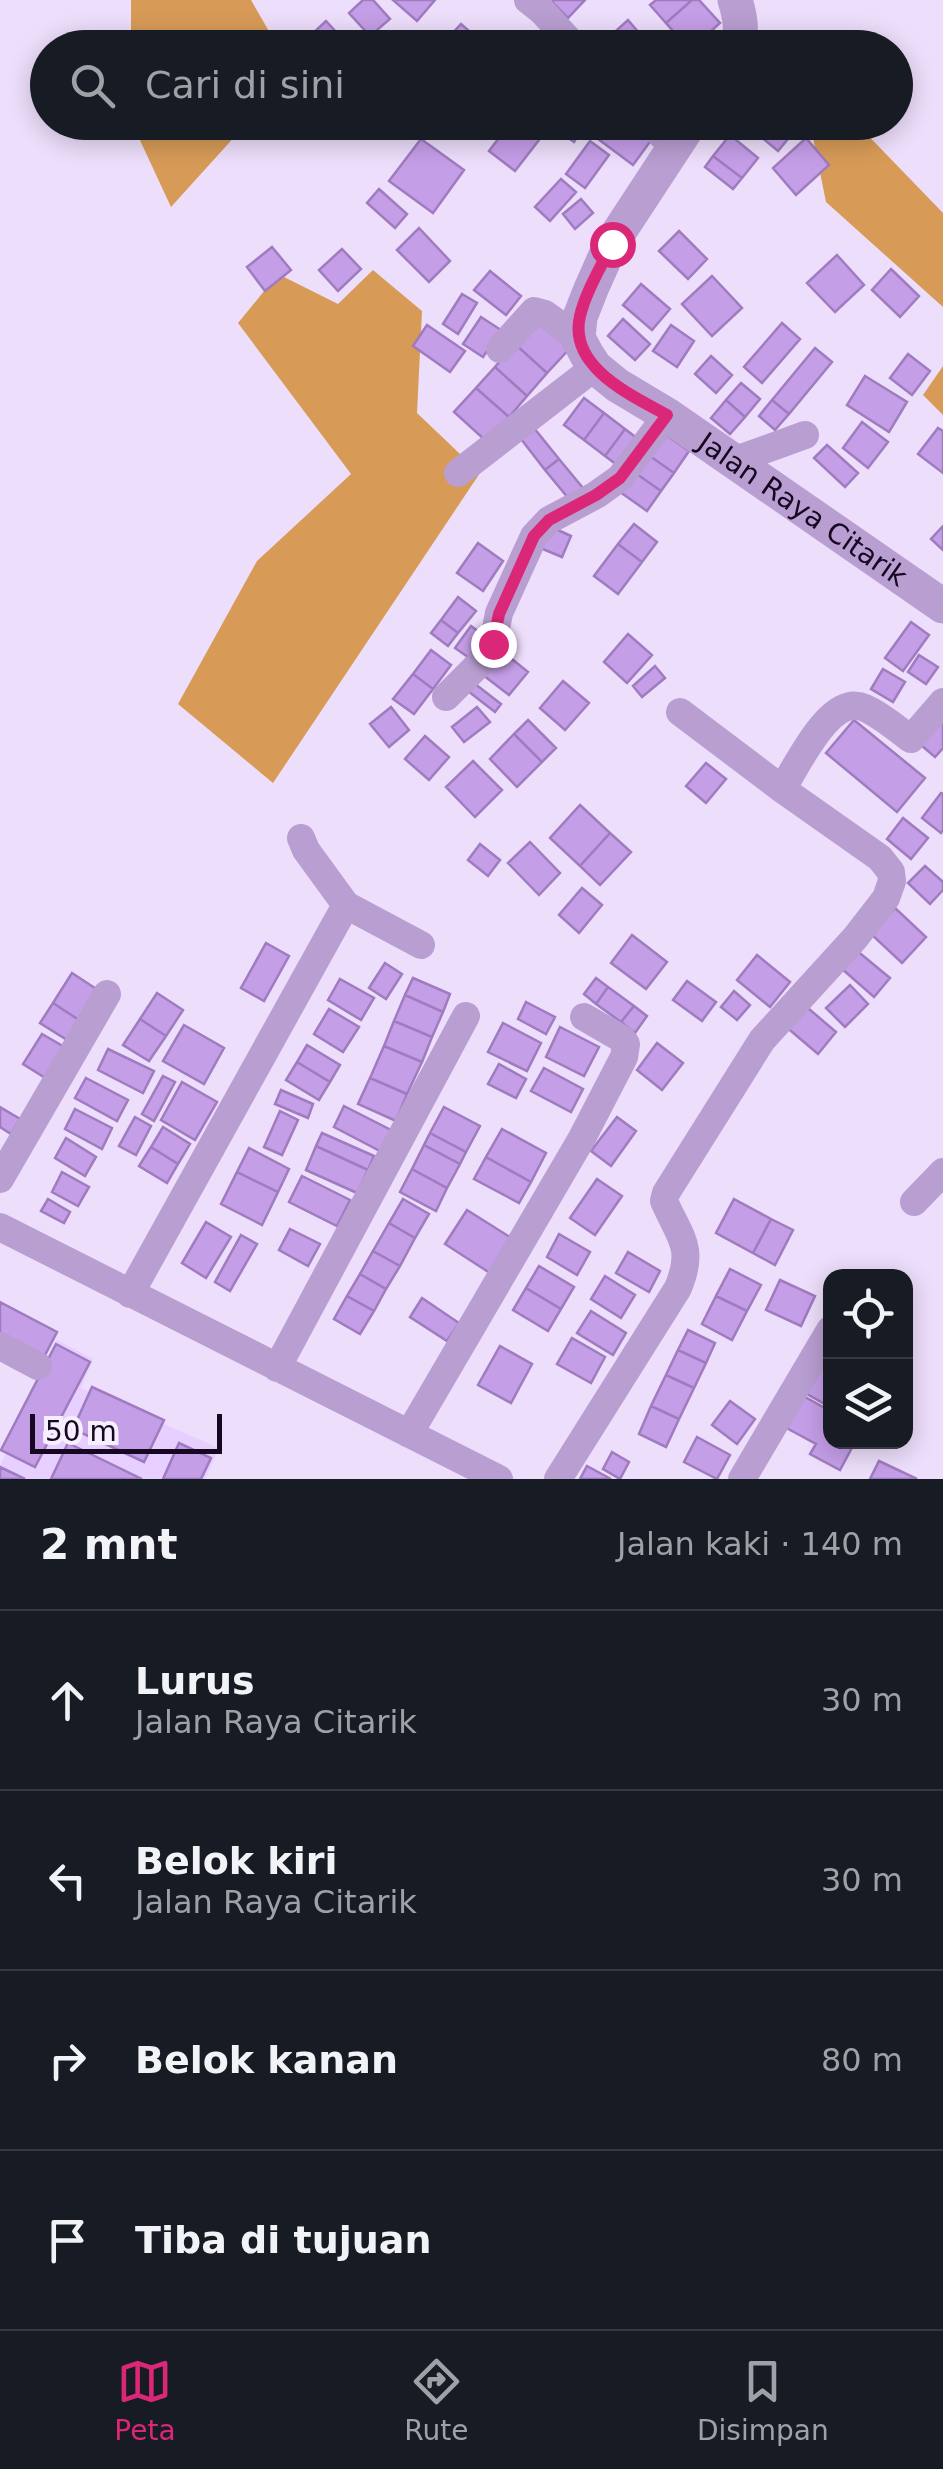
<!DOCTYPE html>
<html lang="id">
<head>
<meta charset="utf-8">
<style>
	:root { --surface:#171b24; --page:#20242c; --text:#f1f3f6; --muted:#9ea1a6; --line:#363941; --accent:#db2777 }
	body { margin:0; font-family:"DejaVu Sans",sans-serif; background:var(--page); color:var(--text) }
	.controls { position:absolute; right:30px; bottom:30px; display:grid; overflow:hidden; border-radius:20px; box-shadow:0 5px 25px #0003 }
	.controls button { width:90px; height:90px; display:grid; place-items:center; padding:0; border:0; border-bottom:2px solid var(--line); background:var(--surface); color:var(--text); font:50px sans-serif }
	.scale { position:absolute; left:30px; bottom:25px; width:192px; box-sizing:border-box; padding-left:10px; border:5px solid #160821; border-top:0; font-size:28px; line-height:35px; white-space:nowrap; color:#160821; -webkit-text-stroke:8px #f6effe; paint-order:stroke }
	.stop { position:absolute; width:30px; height:30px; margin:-22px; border:8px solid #db2777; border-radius:50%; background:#fff }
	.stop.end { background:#db2777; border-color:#fff; box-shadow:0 2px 10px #0008 }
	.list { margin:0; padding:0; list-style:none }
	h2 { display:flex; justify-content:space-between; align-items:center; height:130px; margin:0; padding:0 40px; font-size:42px }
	h2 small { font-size:32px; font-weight:400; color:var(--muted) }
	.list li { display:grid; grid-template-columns:65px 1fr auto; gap:30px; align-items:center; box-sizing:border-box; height:180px; padding:0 40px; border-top:2px solid var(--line) }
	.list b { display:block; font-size:38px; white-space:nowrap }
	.list p { margin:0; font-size:32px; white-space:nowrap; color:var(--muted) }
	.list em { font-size:32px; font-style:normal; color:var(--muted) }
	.icon { flex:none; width:55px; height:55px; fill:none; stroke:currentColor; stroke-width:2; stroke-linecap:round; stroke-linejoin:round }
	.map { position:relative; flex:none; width:943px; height:1479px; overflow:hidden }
	.search { position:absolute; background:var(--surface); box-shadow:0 5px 25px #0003; left:30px; right:30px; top:30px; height:110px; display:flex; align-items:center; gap:25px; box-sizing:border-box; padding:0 35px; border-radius:55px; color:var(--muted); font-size:38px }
	.sheet { height:850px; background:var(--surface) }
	nav { display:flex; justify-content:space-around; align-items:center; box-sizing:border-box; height:140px; border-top:2px solid var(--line); background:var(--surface); font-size:28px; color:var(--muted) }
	nav a { display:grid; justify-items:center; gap:5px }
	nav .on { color:var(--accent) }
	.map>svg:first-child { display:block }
	.built { fill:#e7cfff }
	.forest { fill:#d79b57 }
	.building { fill:#c59ee8; stroke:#9f7bbf; stroke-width:2.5 }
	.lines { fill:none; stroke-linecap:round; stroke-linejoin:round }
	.minor { stroke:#b89ed1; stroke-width:28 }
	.tertiary { stroke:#b89ed1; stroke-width:35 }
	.route { stroke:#db2777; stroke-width:12 }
	.labels { text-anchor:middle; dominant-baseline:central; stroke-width:9; stroke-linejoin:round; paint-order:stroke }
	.street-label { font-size:28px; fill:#160821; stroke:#f6effe }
</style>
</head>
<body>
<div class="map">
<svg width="943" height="1479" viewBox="0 0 943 1479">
	<rect width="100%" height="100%" fill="#eddefb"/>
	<path class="built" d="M57,1340L93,1359L81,1388L219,1448L205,1479H0V1466Z"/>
	<path class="forest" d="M131,0H251L278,47H131Z
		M132,123H247L171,207Z
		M810,123H856L943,213V307L826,202Z
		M373,270L422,311L417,413L480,473L273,783L178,704L257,561L351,474L238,323L278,274L338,304Z
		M943,366V415L923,395Z"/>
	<path class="building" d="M363,0H373L390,19L370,36L349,13Z
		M393,0H435L417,21Z
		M553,0H585L568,18L552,2Z
		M656,0H692L666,23L650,5Z
		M692,0H699L720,23L693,48H688L666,23Z
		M628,20L639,33L623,48H597Z
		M326,21L351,48H297Z
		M461,24L486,46L484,48H439Z
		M367,122H393L380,136Z
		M511,122H516L539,140L515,171L489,151Z
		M558,122H586L574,142L554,128Z
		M597,122H630L652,139L633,165L590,133Z
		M743,122H802L778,151Z
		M730,135L758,158L742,178L713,156Z
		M806,138L829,165L796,195L773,168Z
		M421,139L464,170L433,213L389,181Z
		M590,141L609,155L585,188L566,174Z
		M713,156L742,178L733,189L705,167Z
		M561,179L576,192L550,221L535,207Z
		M379,189L407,214L395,228L367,203Z
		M581,199L593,213L575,229L563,214Z
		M419,228L450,261L429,282L397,250Z
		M679,231L707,259L688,279L659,251Z
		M272,247L291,270L265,291L247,267Z
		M342,249L361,269L338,291L319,270Z
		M837,255L864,285L835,312L807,283Z
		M891,269L919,296L900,317L872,290Z
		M490,271L521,296L506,315L474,290Z
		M712,276L742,308L712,336L682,304Z
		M641,284L670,309L652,330L623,305Z
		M462,294L477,303L458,334L443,324Z
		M481,317L501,330L483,357L463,344Z
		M538,318L571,347L547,373L515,344Z
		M623,319L650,344L635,360L608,336Z
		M782,323L800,339L762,383L744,367Z
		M427,325L465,351L450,372L413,346Z
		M671,325L694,341L677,367L653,351Z
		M515,344L547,373L527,396L495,367Z
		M815,348L832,362L789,414L772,400Z
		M908,354L930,371L912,395L890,378Z
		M711,356L732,375L716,393L695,374Z
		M495,367L527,396L509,417L476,388Z
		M865,376L907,402L889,432L847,405Z
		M741,383L760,399L745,417L726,400Z
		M476,388L509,417L486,441L454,412Z
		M584,398L604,413L584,440L564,425Z
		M726,400L745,417L730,434L711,418Z
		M772,400L789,414L775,430L759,416Z
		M604,413L625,429L605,456L584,440Z
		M862,422L888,442L868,468L843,448Z
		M534,428L559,459L545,470L521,439Z
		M938,428L943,431V473L918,454Z
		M625,429L642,442L621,468L605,456Z
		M662,432L689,451L674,473L647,454Z
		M827,445L858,473L845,487L814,458Z
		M647,454L674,473L661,491L634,472Z
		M559,459L583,488L569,499L545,470Z
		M634,472L661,491L647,511L620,492Z
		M634,524L657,542L642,562L618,544Z
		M547,525L571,536L562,557L538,547Z
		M943,526V550L931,539Z
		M478,543L503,561L483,591L457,573Z
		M618,544L642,562L618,594L594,576Z
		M458,597L476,611L458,633L441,620Z
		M441,620L458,633L448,646L431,633Z
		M911,622L929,635L903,671L885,658Z
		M471,626L493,642L478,664L455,648Z
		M628,634L652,655L627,683L604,662Z
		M431,650L451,665L433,689L413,674Z
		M502,651L528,672L509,695L483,675Z
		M919,655L938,667L926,684L908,672Z
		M655,666L665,678L642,697L633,686Z
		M883,669L905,682L893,702L871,689Z
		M413,674L433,689L414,714L393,699Z
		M470,680L501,704L495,712L464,688Z
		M563,681L589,703L565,730L540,708Z
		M391,707L409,730L389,747L370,724Z
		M477,707L490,722L464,742L452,727Z
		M528,720L556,748L542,762L514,734Z
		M854,720L925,778L897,812L826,753Z
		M941,722L943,723V748L935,757L921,745Z
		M514,734L542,762L517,787L490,759Z
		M425,736L449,757L429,780L405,759Z
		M473,761L502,790L475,817L446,787Z
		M706,763L726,779L706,803L686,786Z
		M941,793L943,794V830L941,833L922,818Z
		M580,805L610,833L580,866L550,838Z
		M903,818L928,838L911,859L887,839Z
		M610,833L631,852L600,885L580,866Z
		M530,842L560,873L539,895L508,863Z
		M480,844L500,860L488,876L468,860Z
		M925,866L943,882V890L930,904L908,883Z
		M582,888L602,905L579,933L559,915Z
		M895,908L926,937L902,963L871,934Z
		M632,935L667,962L646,989L611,963Z
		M266,943L289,956L264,1001L241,988Z
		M856,950L890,978L874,997L841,968Z
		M757,955L790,982L770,1007L737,980Z
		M385,963L402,974L386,999L369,988Z
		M72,973L98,990L79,1020L53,1003Z
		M413,978L450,994L443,1012L405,995Z
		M596,978L608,987L596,1004L584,994Z
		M340,979L374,998L361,1020L328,1000Z
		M687,981L716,1002L702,1021L673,1000Z
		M850,985L868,1004L845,1027L826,1008Z
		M608,987L634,1006L621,1022L596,1004Z
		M734,991L750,1005L737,1020L721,1007Z
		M157,993L183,1010L166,1036L140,1019Z
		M405,995L443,1012L432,1037L394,1021Z
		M526,1002L555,1017L546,1034L518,1019Z
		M53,1003L79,1020L67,1040L40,1023Z
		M802,1003L836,1032L818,1054L784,1025Z
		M634,1006L647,1016L635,1033L621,1022Z
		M329,1009L359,1027L343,1052L314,1034Z
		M140,1019L166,1036L149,1061L123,1045Z
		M394,1021L432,1037L422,1062L384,1046Z
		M503,1023L541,1043L527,1071L488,1052Z
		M184,1025L224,1048L204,1084L163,1061Z
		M560,1027L599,1047L584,1076L546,1057Z
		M42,1034L66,1048L47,1079L23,1064Z
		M657,1043L683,1063L662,1090L637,1070Z
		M307,1045L340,1065L330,1082L297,1062Z
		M384,1046L422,1062L407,1094L370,1078Z
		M108,1049L154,1071L143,1093L98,1070Z
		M297,1062L330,1082L319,1100L286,1080Z
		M499,1064L526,1079L516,1098L488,1084Z
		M544,1068L583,1089L571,1112L531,1091Z
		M163,1076L175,1082L154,1121L142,1114Z
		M86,1078L128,1100L117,1121L75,1098Z
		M370,1078L407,1094L396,1121L358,1104Z
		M182,1082L217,1102L195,1140L161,1120Z
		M281,1090L313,1104L308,1118L275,1104Z
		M344,1106L391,1130L380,1151L334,1127Z
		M0,1107L20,1119L11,1134L0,1127Z
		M444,1107L480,1126L466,1152L430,1133Z
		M75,1109L112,1128L102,1149L65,1129Z
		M280,1111L298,1120L282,1155L264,1147Z
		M135,1117L151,1126L136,1155L119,1146Z
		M617,1117L636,1131L611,1166L591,1151Z
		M163,1127L190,1144L178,1164L151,1147Z
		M502,1129L546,1153L531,1182L486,1157Z
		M322,1133L374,1156L368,1170L316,1146Z
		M430,1133L466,1152L460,1164L424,1145Z
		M66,1138L96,1157L85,1176L55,1158Z
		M424,1145L460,1164L447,1188L412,1169Z
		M316,1146L368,1170L357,1193L306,1170Z
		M151,1147L178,1164L167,1183L139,1166Z
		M249,1148L289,1169L278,1192L237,1172Z
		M486,1157L531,1182L519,1203L474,1179Z
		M412,1169L447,1188L436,1211L400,1192Z
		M62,1172L89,1187L78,1206L52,1192Z
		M237,1172L278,1192L262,1225L221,1204Z
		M302,1176L350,1200L337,1226L289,1202Z
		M597,1179L622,1196L595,1235L570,1218Z
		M48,1199L70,1212L64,1223L41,1211Z
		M403,1199L429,1214L415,1238L389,1223Z
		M734,1199L771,1219L753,1253L716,1233Z
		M467,1210L513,1239L490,1273L445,1244Z
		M771,1219L793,1230L775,1265L753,1253Z
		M206,1222L231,1237L206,1278L182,1263Z
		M389,1223L415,1238L400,1266L373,1251Z
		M290,1229L320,1244L308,1266L279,1250Z
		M559,1234L590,1252L577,1275L547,1257Z
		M241,1235L257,1244L230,1291L215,1282Z
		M373,1251L400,1266L386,1289L360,1274Z
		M628,1252L660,1271L649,1292L616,1273Z
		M539,1266L574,1287L561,1309L526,1288Z
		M730,1269L761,1285L747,1311L716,1296Z
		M360,1274L386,1289L374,1311L347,1296Z
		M605,1276L635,1295L621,1318L591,1299Z
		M780,1280L815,1296L801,1326L766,1310Z
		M526,1288L561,1309L548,1331L513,1310Z
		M347,1296L374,1311L360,1334L334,1319Z
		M716,1296L747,1311L732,1340L702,1324Z
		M422,1298L459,1323L447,1341L410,1317Z
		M0,1302L57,1332L44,1357L0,1334Z
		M591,1311L626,1333L613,1355L577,1333Z
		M688,1330L715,1343L706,1363L678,1350Z
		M572,1338L605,1357L591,1383L557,1364Z
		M56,1344L90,1362L35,1467L1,1450Z
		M500,1346L532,1364L511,1403L478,1385Z
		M678,1350L706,1363L694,1388L666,1375Z
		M819,1353L830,1360V1407L800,1390Z
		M666,1375L694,1388L679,1419L651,1406Z
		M92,1387L164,1420L144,1462L73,1429Z
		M798,1393L830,1411V1442H855L840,1470L810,1454L816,1444L781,1425Z
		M730,1401L755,1419L737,1444L712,1425Z
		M651,1406L679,1419L666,1447L639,1434Z
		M697,1437L730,1455L717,1479L684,1462Z
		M68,1443L142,1479H51Z
		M179,1443L211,1458L201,1479H163Z
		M612,1452L629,1462L620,1479L603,1469Z
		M879,1461L917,1479H870Z
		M587,1466L611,1479H580Z
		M0,1467L25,1479H0Z"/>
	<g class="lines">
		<path class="minor" d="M528,0L542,11L576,48
			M647,122L674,146
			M500,349L534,311L545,314L578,338
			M733,461L805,435
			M458,473L595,367
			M446,697L479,664L493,644L499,613L534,536L549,520L596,495L620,478L667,415
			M782,789C798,765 830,692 865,708C881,715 897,729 911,739L943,702
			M301,838L306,850L346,905L421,945
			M0,1179L107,994
			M914,1202L943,1172
			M0,1227L499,1479
			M130,1294L346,905
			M0,1346L38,1366
			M277,1368L466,1016
			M409,1434L582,1138L624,1057L626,1044L622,1039L584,1017
			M558,1479L678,1288C695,1247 680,1238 664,1201L666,1193L762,1040L855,938L886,898L892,881L891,872L880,858L782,789L680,712
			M742,1479L830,1330"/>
		<g class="tertiary">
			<path d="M735,0C740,16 743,31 737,48"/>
			<path id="s1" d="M691,122L611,244L591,289L580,317L578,338L587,355L595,367L617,385L667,415L943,606"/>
		</g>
	</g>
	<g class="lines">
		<path class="route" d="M493,644L499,614L534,536L549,520L596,495L620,478L667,415C631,395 568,367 580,316C586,291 601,267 612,244"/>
	</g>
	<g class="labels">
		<g class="street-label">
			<text stroke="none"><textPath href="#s1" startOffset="532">Jalan Raya Citarik</textPath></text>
		</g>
	</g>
</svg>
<div class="controls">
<button><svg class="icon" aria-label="locate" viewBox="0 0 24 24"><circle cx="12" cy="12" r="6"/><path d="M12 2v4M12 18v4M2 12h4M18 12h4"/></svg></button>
<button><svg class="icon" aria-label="layers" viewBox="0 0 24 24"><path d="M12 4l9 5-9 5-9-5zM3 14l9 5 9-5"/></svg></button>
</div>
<div class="scale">50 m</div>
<div class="stop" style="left:612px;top:244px"></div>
<div class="stop end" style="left:493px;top:644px"></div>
<div class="search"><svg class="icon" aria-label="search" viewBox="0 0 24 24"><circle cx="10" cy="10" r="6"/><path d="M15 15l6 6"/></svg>Cari di sini</div>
</div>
<section class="sheet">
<h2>2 mnt<small>Jalan kaki · 140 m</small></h2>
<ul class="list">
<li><svg class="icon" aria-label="ahead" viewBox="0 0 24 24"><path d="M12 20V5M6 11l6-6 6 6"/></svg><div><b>Lurus</b><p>Jalan Raya Citarik</p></div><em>30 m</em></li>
<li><svg class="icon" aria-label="left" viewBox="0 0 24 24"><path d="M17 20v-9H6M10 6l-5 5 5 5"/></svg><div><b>Belok kiri</b><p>Jalan Raya Citarik</p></div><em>30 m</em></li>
<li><svg class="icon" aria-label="right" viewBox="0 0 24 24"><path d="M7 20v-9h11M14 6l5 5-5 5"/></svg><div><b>Belok kanan</b></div><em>80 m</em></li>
<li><svg class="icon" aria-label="arrive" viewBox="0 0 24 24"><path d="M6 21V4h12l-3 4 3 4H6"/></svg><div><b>Tiba di tujuan</b></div></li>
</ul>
</section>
<nav>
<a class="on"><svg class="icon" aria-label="map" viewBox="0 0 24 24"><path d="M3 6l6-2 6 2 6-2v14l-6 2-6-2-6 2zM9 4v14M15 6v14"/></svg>Peta</a>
<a><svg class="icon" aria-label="directions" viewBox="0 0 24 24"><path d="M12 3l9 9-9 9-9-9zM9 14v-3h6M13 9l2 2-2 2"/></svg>Rute</a>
<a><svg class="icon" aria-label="saved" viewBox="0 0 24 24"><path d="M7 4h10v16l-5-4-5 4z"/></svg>Disimpan</a>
</nav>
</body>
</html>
